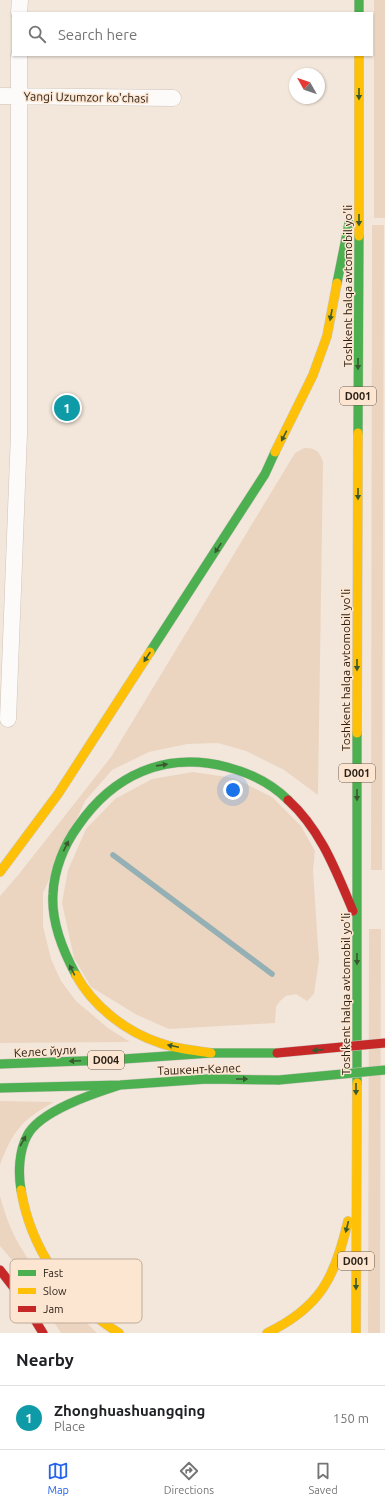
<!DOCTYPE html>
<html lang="en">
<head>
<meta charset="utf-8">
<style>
	:root { --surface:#fff; --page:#f6f6f6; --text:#202124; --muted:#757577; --line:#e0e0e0; --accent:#2563eb }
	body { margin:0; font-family:Ubuntu,sans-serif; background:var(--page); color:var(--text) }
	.compass { position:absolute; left:289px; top:68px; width:36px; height:36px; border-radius:50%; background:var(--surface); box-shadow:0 1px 3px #0004; rotate:310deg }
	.you { position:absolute; left:233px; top:790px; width:14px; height:14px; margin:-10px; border:3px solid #fff; border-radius:50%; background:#1a73e8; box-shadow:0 0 0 6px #1a73e833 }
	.badge { display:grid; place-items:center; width:26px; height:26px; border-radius:50%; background:var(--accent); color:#fff; font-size:13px; font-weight:700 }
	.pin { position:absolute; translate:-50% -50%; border:2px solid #fff; box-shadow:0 1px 4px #0006 }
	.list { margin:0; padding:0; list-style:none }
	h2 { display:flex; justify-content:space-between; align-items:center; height:52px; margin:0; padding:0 16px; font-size:17px }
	h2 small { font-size:13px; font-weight:400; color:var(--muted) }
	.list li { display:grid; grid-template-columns:26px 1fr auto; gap:12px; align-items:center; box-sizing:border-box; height:64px; padding:0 16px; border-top:1px solid var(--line) }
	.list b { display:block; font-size:15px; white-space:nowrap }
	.list p { margin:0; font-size:13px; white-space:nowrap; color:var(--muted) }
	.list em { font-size:13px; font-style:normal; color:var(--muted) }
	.icon { flex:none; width:22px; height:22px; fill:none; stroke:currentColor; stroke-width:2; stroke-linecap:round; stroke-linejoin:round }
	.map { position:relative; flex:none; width:385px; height:1333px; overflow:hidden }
	.search { position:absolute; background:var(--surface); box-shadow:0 1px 3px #0004; left:12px; right:12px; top:12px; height:44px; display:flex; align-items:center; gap:10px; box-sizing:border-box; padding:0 14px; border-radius:0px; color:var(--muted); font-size:15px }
	.sheet { height:116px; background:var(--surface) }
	nav { display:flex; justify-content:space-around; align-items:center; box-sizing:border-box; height:56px; border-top:1px solid var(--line); background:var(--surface); font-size:11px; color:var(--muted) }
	nav a { display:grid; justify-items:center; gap:2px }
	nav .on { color:var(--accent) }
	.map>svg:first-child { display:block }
	.green { fill:#ebd5c1 }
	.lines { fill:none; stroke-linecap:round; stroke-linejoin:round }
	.stream { stroke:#94b0b4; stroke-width:5.5 }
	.street-casing { stroke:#cfc4ba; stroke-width:17 }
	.fast-casing { stroke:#cdc6bf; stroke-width:10 }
	.slow-casing { stroke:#cdc6bf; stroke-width:10 }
	.jam-casing { stroke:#cdc6bf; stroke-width:10 }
	.street { stroke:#fdfbfa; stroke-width:16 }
	.fast { stroke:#4caf50; stroke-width:9 }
	.slow { stroke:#ffc107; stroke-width:9 }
	.jam { stroke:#c62828; stroke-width:9 }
	.fast-bridge-casing { stroke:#cdc6bf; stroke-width:10; stroke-linecap:butt }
	.jam-bridge-casing { stroke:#cdc6bf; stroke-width:10; stroke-linecap:butt }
	.fast-bridge { stroke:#4caf50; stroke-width:9 }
	.jam-bridge { stroke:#c62828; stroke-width:9 }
	.oneway { fill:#395a2e }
	.labels { text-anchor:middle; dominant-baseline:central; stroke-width:3; stroke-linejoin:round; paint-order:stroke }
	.shield { fill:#fde6d1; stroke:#6b5c4f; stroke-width:1 }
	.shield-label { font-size:11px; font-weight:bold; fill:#2c2117 }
	.street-label { font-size:12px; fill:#2c2117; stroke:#fde6d1 }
	.key { fill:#fde6d1; stroke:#beab99; stroke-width:1 }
	.key-label { font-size:11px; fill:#2c2117 }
</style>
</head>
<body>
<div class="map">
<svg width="385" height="1333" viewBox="0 0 385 1333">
	<rect width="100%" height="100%" fill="#f3e7db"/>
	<path class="green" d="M374,0H385V218H374Z
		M372,225H384L382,870H371Z
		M304,448C315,447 321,452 323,463L318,795L284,770L246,751L218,743L187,744L149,752L112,770L85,801L43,893V926L51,959L61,981L76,1001L108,1028L130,1042L0,1043V896L19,874L111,757L295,453Z
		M193,772L234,778L272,797L301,826L315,851L313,870L319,960L314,994L307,1001L296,994L286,996L280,1001L276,1007L275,1023L169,1029L137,1015L91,987L74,958L62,903L68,870L86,829L115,799L152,779Z
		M369,929H381L380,1333H368Z
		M0,1101L54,1102C22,1120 13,1130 0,1165Z
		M0,1196C4,1211 9,1226 16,1239C35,1275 68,1305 97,1333H61L18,1267L0,1246Z"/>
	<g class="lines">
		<path class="stream" d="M113,855L272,974"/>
		<defs>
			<path id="street" d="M19,13L20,0
				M0,96L173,98
				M8,719L19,433V55"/>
			<path id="fast" d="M359,0V13
				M337,283L349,223
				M358,433L359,236
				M150,652L265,474L275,452
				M76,975C63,951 51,922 53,894C54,870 64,845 78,826C113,775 165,751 227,767C250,773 271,783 288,800
				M0,1064L109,1060L211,1053H277
				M357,1083V733
				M0,1088L120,1085L207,1079L279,1080
				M21,1190C18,1173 19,1151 27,1136C39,1111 95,1093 120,1085"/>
			<path id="slow" d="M359,236V55
				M275,452L313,375L327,336L337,283
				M357,733L358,433
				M0,872L58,794L150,652
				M76,975C93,1006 126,1032 160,1043C176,1049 194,1050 211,1053
				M21,1190C31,1250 67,1301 119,1333
				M267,1333C321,1307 335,1277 348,1221
				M356,1333L357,1083"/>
			<path id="jam" d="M288,800C321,830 336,871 353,911
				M0,1270L21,1297L43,1333"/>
		</defs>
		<use href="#street" class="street-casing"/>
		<use href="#fast" class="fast-casing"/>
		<use href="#slow" class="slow-casing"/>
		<use href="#jam" class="jam-casing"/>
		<use href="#street" class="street"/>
		<use href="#fast" class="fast"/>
		<use href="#slow" class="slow"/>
		<use href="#jam" class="jam"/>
		<defs>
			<path id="fast-bridge" d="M279,1080L385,1070"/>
			<path id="jam-bridge" d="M277,1053L385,1043"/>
		</defs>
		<use href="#fast-bridge" class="fast-bridge-casing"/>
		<use href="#jam-bridge" class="jam-bridge-casing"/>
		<use href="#fast-bridge" class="fast-bridge"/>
		<use href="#jam-bridge" class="jam-bridge"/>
	</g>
	<defs><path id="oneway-solid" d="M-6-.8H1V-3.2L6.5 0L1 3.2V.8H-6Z"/></defs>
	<g class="oneway">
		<use href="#oneway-solid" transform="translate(359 94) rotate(90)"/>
		<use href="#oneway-solid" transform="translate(359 220) rotate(90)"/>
		<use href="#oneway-solid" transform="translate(331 315) rotate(101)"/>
		<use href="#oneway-solid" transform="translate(358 364) rotate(90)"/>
		<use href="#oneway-solid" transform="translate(284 436) rotate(117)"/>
		<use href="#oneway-solid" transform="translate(358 494) rotate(90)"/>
		<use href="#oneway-solid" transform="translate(218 548) rotate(123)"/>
		<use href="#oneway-solid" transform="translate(147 657) rotate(123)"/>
		<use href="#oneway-solid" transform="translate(357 665) rotate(90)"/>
		<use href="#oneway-solid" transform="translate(162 765) rotate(-8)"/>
		<use href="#oneway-solid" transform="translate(357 795) rotate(90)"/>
		<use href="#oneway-solid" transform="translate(66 846) rotate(-64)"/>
		<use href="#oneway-solid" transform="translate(357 959) rotate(90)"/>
		<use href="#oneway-solid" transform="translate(72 970) rotate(-117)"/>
		<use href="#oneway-solid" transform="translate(173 1046) rotate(-168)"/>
		<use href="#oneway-solid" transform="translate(318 1050) rotate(175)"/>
		<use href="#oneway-solid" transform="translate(75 1061) rotate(177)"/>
		<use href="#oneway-solid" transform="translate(242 1079)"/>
		<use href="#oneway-solid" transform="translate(356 1089) rotate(90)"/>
		<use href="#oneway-solid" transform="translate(23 1141) rotate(-61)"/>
		<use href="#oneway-solid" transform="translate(347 1227) rotate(104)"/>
		<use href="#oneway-solid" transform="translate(356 1284) rotate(90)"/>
	</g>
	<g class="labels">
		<g class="shield">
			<rect x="340" y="387" width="36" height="18" rx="3"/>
			<rect x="339" y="764" width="36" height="18" rx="3"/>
			<rect x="88" y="1051" width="36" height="18" rx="3"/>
			<rect x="338" y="1252" width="36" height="18" rx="3"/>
		</g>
		<g class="shield-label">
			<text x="358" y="396">D001</text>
			<text x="357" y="773">D001</text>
			<text x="106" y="1060">D004</text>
			<text x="356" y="1261">D001</text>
		</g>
		<g class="street-label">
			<text transform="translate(86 97) rotate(1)">Yangi Uzumzor ko'chasi</text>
			<text transform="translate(347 286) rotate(-90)">Toshkent halqa avtomobil yo'li</text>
			<text transform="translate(345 670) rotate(-90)">Toshkent halqa avtomobil yo'li</text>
			<text transform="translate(345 994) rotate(-90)">Toshkent halqa avtomobil yo'li</text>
			<text transform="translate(45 1051) rotate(-3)">Келес йули</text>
			<text transform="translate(199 1069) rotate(-2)">Ташкент-Келес</text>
		</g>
	</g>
	<rect x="10" y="1259" width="132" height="64" rx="6" class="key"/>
	<rect x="18" y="1270" width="18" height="6" fill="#4caf50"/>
	<rect x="18" y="1288" width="18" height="6" fill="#ffc107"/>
	<rect x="18" y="1306" width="18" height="6" fill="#c62828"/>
	<g class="key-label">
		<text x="43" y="1277">Fast</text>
		<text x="43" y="1295">Slow</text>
		<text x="43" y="1313">Jam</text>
	</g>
</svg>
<svg class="compass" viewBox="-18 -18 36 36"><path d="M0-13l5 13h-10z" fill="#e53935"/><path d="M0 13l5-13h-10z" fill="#757577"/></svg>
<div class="you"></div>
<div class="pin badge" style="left:67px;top:408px;background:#0f9aa8">1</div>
<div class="search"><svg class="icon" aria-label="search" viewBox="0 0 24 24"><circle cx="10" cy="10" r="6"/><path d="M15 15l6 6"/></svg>Search here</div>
</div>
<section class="sheet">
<h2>Nearby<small></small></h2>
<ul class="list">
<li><span class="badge" style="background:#0f9aa8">1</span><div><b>Zhonghuashuangqing</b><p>Place</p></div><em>150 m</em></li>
</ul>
</section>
<nav>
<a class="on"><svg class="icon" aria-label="map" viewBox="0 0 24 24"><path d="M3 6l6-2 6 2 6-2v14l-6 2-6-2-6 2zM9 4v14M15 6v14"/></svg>Map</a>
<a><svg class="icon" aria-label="directions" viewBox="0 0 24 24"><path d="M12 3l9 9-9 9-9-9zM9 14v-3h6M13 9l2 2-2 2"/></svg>Directions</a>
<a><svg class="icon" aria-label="saved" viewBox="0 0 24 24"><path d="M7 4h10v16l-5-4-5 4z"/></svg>Saved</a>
</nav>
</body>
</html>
